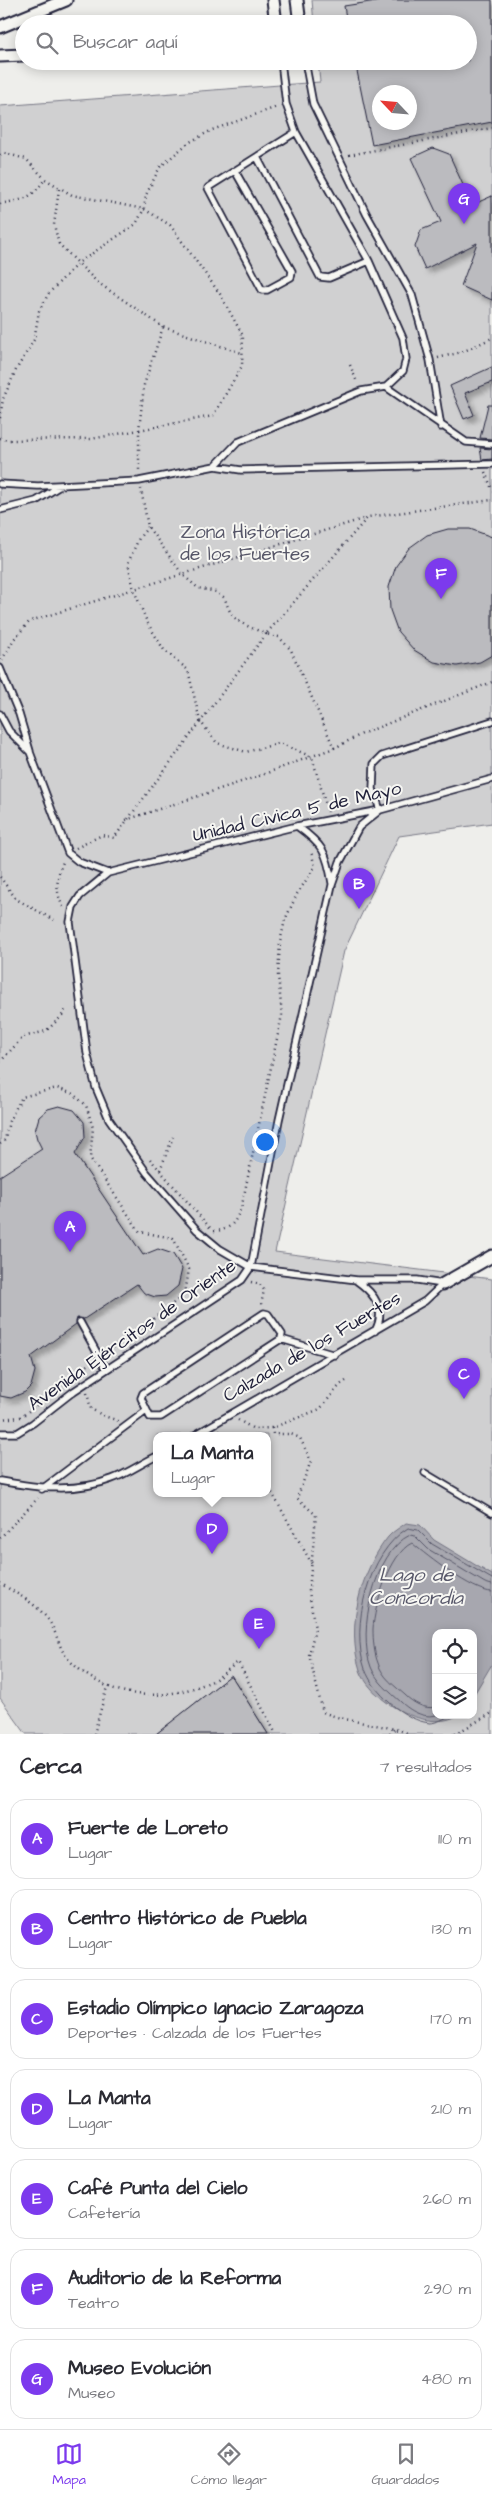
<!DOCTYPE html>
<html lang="es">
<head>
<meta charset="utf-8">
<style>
	:root { --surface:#fff; --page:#f2f2f3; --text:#2b2b33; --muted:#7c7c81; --line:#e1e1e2; --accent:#7c3aed }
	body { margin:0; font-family:"Architects Daughter",sans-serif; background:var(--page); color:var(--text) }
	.controls { position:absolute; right:15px; bottom:15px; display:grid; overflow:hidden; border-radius:10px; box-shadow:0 2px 12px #0003 }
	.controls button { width:45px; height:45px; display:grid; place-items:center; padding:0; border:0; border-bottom:1px solid var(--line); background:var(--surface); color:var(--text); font:25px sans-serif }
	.compass { position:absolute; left:372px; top:85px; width:45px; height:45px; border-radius:50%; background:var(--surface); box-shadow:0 2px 12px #0003; rotate:296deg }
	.you { position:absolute; left:264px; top:1141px; width:18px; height:18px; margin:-12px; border:4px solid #fff; border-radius:50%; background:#1a73e8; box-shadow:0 0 0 8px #1a73e833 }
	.badge { display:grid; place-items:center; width:32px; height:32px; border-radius:50%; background:var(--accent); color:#fff; font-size:16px; font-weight:700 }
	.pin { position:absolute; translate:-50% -41px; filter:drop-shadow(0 1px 2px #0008) }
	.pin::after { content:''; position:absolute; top:26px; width:18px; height:15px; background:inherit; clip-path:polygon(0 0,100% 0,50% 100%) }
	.popup { position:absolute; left:153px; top:1432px; width:118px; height:65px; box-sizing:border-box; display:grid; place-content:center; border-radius:10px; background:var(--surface); filter:drop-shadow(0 1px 4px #0005); font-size:16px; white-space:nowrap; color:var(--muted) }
	.popup b { font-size:19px; color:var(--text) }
	.popup::after { content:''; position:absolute; left:50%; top:100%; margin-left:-10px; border:10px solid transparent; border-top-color:var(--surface) }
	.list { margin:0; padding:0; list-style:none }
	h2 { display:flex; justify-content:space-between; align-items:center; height:65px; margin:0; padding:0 20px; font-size:21px }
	h2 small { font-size:16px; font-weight:400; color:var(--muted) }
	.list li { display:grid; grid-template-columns:32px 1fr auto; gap:15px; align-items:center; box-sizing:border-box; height:80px; margin:0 10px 10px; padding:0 10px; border:1px solid var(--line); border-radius:15px }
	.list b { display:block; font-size:19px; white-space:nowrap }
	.list p { margin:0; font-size:16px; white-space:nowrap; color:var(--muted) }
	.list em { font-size:16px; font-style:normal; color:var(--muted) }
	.icon { flex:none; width:28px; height:28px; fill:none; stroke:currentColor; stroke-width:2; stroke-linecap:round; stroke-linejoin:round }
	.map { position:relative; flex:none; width:492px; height:1734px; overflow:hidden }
	.search { position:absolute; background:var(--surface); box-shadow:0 2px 12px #0003; left:15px; right:15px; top:15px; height:55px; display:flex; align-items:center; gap:12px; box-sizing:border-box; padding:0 18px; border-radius:28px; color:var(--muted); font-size:19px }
	.sheet { height:695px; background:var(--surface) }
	nav { display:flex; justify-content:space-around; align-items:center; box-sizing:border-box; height:70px; border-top:1px solid var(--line); background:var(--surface); font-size:14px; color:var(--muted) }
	nav a { display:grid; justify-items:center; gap:2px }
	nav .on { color:var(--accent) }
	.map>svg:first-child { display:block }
	.green { fill:#d0d0d1; stroke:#797986; fill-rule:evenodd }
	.water { fill:#a7a7af; stroke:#727281 }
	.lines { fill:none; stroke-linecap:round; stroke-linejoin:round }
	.shore { stroke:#575769; stroke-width:1 }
	.building { fill:#bbbbbf; stroke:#22223b; fill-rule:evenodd; filter:url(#shadow) }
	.lane-casing { stroke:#22223b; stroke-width:9 }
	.street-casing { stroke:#22223b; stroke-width:15 }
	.path { stroke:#22223b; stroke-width:2.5; stroke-dasharray:1 4; stroke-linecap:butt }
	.lane { stroke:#f6f6f2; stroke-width:5.5 }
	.street { stroke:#f6f6f2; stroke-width:11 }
	.labels { text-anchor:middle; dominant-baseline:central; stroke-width:4; stroke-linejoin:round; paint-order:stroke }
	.park-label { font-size:19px; fill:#565668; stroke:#f6f6f2 }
	.street-label { font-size:19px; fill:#22223b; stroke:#f6f6f2 }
	.water-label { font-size:20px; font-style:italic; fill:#575769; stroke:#f6f6f2 }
</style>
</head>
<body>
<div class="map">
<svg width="492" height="1734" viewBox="0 0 492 1734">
	<defs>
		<filter id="shadow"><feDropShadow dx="4.5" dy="4.5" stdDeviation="2.5" flood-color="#0004"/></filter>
	</defs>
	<rect width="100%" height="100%" fill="#eeeeeb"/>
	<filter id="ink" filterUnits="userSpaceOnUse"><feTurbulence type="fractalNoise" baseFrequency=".02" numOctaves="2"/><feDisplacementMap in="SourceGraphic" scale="10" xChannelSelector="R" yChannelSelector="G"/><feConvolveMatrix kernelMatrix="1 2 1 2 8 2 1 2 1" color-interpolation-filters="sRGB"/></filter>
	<g filter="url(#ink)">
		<path class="green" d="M312,0H492V823L399,836L344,951L275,1252L492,1279V1734H268L231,1675L156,1734H26L0,1698V106L320,82L318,61H468V24H314ZM380,92H410V122H380ZM157,1435H267V1493H157ZM436,1633H473V1715H436Z"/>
		<path class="water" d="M406,1523L420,1525L434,1540L492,1575V1664L473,1696V1633H436V1715H458C429,1734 371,1702 360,1670C346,1627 360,1572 388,1537C393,1531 401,1527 406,1523Z"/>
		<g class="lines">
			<path class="shore" d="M436,1707C425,1710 413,1703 405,1695C395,1686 382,1677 378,1663C374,1653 373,1640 373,1629C374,1607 390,1553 412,1543C427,1556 473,1592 492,1592
				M436,1715C424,1719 409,1710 401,1702C390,1692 377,1682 371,1667C357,1632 374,1552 410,1535L415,1536L428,1549L485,1583L492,1585
				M451,1715C446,1718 436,1723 430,1723C405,1721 373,1692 365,1669C350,1627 368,1552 408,1528L418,1530L432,1544L492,1579"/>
		</g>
		<path class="building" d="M383,0H492V122L372,145L355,61H468V24H347L344,6ZM380,92H410V122H380Z
			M433,148L449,154L472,205L492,196V300L461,286L477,243L425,269L415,247L421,230L441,222L411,158Z
			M492,367V382L465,393L474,415L464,419L450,386Z
			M488,405H492V439L480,438Z
			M480,448L492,449V459L482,460Z
			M448,529H470L492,537V655L480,662L457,666L434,662L414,650L398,632L390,610L389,587L396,566L409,548L427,535Z
			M59,1106L74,1110L84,1122L85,1137L75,1154L143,1255L158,1249L173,1254L182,1269L178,1286L166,1296L155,1297L144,1293L137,1284L84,1319L77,1318L76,1324L31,1357L35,1371L31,1386L25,1392L11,1398L0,1396V1176L42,1149L37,1139L35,1131L39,1117L48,1109Z
			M231,1675L268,1734H156Z"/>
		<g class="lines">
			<defs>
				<path id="lane" d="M281,61L286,104L296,132L369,261L403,338L406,359L403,371L386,387
					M305,61L313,104L367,215L412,295L430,360L441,427
					M257,157L320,277L329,278L369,261
					M235,171L292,271L291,277L267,290H262L208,188L209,187L296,132
					M215,466L241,470L492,464
					M0,484L38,486L139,481L215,466L238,442L361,391L386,387L466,442L492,444
					M0,510L36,501L60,486
					M0,668L19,714L30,751
					M0,714L9,731L30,752L68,853L79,862L108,873
					M297,826C323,845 327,852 332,883
					M357,1281C374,1293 387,1310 375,1331
					M443,1284L417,1280H357L251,1267L220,1249L197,1230L147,1173L109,1119L96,1088L87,1053L70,922L73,907L80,896L108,873L297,826L380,810L492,779
					M264,1313L268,1314L282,1334L281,1339L161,1417H150L141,1398L143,1393Z
					M80,1322L106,1369
					M281,1339L335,1355
					M0,1433H17L33,1423L74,1391L242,1280L251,1267L279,1120L332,885L340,862L359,827L380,810L373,789L374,764L382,756L492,721
					M195,1435L425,1301L443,1284
					M425,1473L492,1513
					M0,1481C38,1488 75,1493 112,1479C127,1474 142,1463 157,1456
					M42,1489L146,1411"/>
				<path id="street" d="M273,0L276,24
					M297,0L300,24
					M0,27L66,0
					M0,56L24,55
					M443,1284L492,1256"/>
			</defs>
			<use href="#lane" class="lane-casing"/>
			<use href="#street" class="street-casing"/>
			<path class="path" d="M0,155L4,153L26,159L45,179L72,195L144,209L170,225L220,294L243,336L242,366L213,416L139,430V473
				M349,155L492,128
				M59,189L54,225L59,244L97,282L163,327L242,353
				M0,204C23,199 30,201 45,179
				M438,358L462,352L492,338
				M350,365L357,382
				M0,418L3,399L16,370L34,340L39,311L49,293L78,263L136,224L144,209L146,195L160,167L188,143L212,130L277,107
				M0,438L8,440L91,439L139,430L144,385L163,327
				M485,472L492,489
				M148,527L139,538L128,563L134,590L147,622L164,650L188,670L200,721L217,743L246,752L280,743L312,757L328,812
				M2,660L14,639L30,621L366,518
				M334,748L364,733L492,682
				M126,820L259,776L334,748L291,650L279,637L266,634L368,517L492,500
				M76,848L102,835L114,838L266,634C244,624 231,623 225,598L216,592L198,588L183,575L148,527L141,489
				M0,877L16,899L54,920
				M63,907C55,891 56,876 64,860
				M0,1062L23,1037L46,1031L61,1017L67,1007
				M0,1144L5,1140L9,1121L22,1097L57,1088L73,1094L86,1105L93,1128L90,1158L140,1232L173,1238L189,1269L185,1294L148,1323L106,1352
				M150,1159L212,1230
				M160,1170L173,1137
				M214,1231C232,1230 236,1221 242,1205L282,1015L278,975L280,942L285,920L297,894L315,867L311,851
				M251,1282L260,1284L264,1290L261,1305
				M293,1352L304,1361
				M346,1381L340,1385L320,1409L272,1428L273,1434H291L300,1438L311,1461L297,1498L316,1515L309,1591L315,1629L309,1655L323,1712C351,1724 382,1723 410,1734
				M87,1393L91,1409L104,1416L119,1421
				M0,1419L21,1417L92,1362
				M238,1420L254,1429L272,1428
				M219,1431L230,1435
				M267,1484L313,1566
				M0,1538L38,1498
				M0,1583C15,1593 34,1602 46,1617C57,1629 57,1647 69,1660C109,1700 160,1703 210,1682C220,1678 229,1668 238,1662L276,1734
				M94,1734L107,1687
				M390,1734L395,1728
				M455,1734L492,1713"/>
			<use href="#lane" class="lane"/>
			<use href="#street" class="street"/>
		</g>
	</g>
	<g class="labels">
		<g class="park-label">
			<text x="245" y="532">Zona Histórica<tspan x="245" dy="22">de los Fuertes</tspan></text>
		</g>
		<g class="street-label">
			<text transform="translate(297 812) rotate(-13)">Unidad Civica 5 de Mayo</text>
			<text transform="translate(132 1335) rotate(-35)">Avenida Ejércitos de Oriente</text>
			<text transform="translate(312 1347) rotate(-30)">Calzada de los Fuertes</text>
		</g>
		<g class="water-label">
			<text x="416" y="1575">Lago de<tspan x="416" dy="23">Concordia</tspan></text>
		</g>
	</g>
</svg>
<div class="controls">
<button><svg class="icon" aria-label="locate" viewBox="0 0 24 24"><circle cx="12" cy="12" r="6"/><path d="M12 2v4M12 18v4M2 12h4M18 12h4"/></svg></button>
<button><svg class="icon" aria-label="layers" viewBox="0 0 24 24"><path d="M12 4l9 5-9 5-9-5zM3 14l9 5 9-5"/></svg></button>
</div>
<svg class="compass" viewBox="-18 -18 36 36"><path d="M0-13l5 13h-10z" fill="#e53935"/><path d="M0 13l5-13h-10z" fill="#7c7c81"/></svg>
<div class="you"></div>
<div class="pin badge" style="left:70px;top:1252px">A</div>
<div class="pin badge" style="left:359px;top:909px">B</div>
<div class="pin badge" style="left:464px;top:1399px">C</div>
<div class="pin badge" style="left:212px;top:1554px">D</div>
<div class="popup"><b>La Manta</b>Lugar</div>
<div class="pin badge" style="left:259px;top:1649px">E</div>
<div class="pin badge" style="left:441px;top:599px">F</div>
<div class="pin badge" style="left:464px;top:224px">G</div>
<div class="search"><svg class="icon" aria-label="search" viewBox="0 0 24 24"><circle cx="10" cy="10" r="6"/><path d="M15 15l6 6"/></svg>Buscar aquí</div>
</div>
<section class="sheet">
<h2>Cerca<small>7 resultados</small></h2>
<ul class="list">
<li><span class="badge">A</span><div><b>Fuerte de Loreto</b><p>Lugar</p></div><em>110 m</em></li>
<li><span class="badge">B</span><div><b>Centro Histórico de Puebla</b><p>Lugar</p></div><em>130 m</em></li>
<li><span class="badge">C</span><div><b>Estadio Olímpico Ignacio Zaragoza</b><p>Deportes · Calzada de los Fuertes</p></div><em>170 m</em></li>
<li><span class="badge">D</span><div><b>La Manta</b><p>Lugar</p></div><em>210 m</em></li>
<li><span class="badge">E</span><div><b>Café Punta del Cielo</b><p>Cafetería</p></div><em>260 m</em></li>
<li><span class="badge">F</span><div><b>Auditorio de la Reforma</b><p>Teatro</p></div><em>290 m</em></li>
<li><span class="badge">G</span><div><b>Museo Evolución</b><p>Museo</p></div><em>480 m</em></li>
</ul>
</section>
<nav>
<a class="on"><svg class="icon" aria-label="map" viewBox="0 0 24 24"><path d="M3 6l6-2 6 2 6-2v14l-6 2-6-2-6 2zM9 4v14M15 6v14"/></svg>Mapa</a>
<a><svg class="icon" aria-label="directions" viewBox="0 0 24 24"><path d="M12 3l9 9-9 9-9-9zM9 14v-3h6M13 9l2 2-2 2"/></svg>Cómo llegar</a>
<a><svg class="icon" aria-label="saved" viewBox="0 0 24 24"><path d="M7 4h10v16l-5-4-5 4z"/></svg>Guardados</a>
</nav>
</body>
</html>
